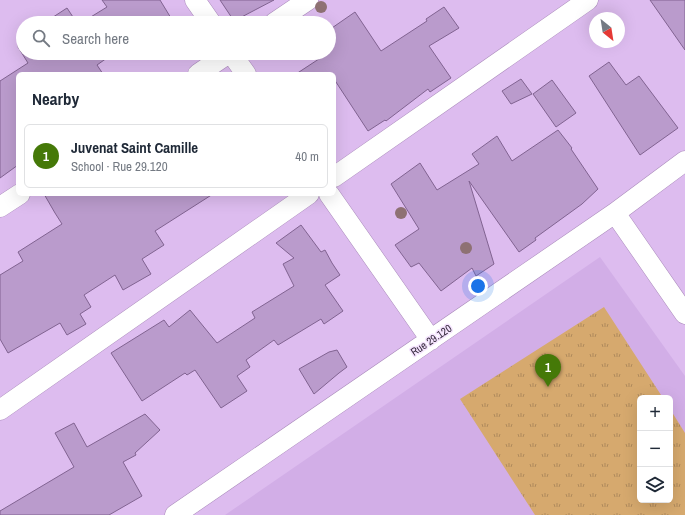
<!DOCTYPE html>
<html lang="en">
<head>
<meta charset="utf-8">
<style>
	:root { --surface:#fff; --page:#f2f2f3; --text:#1f2937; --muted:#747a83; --line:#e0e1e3; --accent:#457908 }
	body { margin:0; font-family:"Archivo Narrow",sans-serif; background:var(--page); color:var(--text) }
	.controls { position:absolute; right:12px; bottom:12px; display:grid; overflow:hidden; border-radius:6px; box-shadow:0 4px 16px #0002 }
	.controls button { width:36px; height:36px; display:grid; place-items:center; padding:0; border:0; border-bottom:1px solid var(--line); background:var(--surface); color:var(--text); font:20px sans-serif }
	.compass { position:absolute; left:589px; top:12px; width:36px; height:36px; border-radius:50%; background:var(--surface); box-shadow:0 4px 16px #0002; rotate:150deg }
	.you { position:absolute; left:478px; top:286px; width:14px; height:14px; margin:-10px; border:3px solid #fff; border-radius:50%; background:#1a73e8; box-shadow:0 0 0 6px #1a73e833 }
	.badge { display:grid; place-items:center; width:26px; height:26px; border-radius:50%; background:var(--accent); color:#fff; font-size:13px; font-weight:700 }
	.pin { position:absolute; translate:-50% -33px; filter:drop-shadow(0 1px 2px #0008) }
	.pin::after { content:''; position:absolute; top:21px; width:14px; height:12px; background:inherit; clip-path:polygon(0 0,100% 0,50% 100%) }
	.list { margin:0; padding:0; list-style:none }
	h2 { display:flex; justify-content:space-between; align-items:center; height:52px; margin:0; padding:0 16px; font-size:17px }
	h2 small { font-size:13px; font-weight:400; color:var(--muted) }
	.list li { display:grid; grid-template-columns:26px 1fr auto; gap:12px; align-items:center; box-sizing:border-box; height:64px; margin:0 8px 8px; padding:0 8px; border:1px solid var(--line); border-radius:6px }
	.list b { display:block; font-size:15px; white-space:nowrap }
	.list p { margin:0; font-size:13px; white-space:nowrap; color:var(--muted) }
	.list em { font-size:13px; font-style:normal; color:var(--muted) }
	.icon { flex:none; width:22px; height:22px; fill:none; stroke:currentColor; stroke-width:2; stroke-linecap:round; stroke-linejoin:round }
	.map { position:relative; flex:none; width:685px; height:515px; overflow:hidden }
	.search { position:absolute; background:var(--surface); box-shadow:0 4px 16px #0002; left:16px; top:16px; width:320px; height:44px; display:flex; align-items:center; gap:10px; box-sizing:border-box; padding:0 14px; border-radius:22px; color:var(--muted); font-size:15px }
	.panel { position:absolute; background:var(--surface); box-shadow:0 4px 16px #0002; left:16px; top:72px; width:320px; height:124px; border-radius:6px }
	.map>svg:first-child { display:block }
	.built { fill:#d2aee7; fill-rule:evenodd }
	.park { fill:url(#park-tufts) }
	.building { fill:#ba9bcc; stroke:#816391 }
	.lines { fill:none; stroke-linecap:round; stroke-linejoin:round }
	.minor-casing { stroke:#ab8cbc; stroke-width:21 }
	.minor { stroke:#fff; stroke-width:20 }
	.tree { fill:#8e7173 }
	.labels { text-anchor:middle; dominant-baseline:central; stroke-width:3; stroke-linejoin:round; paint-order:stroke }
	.street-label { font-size:11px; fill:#382c3f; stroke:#f5e4fe }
</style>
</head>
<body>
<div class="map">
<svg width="685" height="515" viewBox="0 0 685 515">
	<defs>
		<pattern id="park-tufts" width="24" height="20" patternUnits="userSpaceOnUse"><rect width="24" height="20" fill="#d6a96e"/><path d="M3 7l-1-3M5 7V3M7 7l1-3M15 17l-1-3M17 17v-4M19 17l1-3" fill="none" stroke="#af8a5c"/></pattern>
	</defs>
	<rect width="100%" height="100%" fill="#ddbcef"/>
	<path class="built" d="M600,257L685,376V515H225ZM640,398H670V500H640Z"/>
	<path class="park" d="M604,307L663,398H640V500H670V409L685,433V515H535L460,399Z"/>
	<path class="building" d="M102,0H160L174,23H81L107,7Z
		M220,0H274L234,21Z
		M650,0H685V50Z
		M444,7L459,28L429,46L451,78L430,92L428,89L386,121L385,120L368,131L334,79V74H296L328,53H329V30L355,12L381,51L427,21L426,19Z
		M67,8L77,23H44Z
		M23,37V53H114L97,65L103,74H18V165L0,178V81L28,63L18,47V40Z
		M135,53H147L139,59Z
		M609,62L626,85L639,76L678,128L640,155L589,76Z
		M521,79L532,94L511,104L502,91Z
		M552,80L576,113L556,127L533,94Z
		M558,130L572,148L571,149L598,189L582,204L535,238L536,240L519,252L469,181L494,264L476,276L472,268L441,291L419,263L411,267L395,245L419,229L391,184L420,163L437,190L479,164L472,154L497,136L512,161Z
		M44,194H213L155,231L164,245L142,259L151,274L123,290L115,275L84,295L91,307L80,314L86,324L67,335L60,323L8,353L0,339V275L23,261L18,252L62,224L55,213Z
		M301,225L321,252L325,250L332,263L340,275L325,285L343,311L324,324L321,319L278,345L274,340L246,360L250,367L237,376L247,391L221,408L195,370L187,375L185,373L142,401L111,353L164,320L169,327L190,310L217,343L255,318L252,312L294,286L283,264L294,258L276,243Z
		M337,350L347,367L339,373L314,394L299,369L329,352Z
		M145,414L160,430L135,453L136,455L123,462L142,496L109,515H0V511L74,467L55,433L74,423L87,447Z"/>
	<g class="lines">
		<defs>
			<path id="minor" d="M195,0L211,23
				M274,23L308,0
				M231,53L246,74
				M198,74L229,53
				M334,177L588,0
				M329,194L431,340
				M0,207L20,194
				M615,213L685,314
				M0,410L309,194
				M175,515L615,213L685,161"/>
		</defs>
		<use href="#minor" class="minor-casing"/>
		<use href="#minor" class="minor"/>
	</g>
	<g class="tree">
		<circle cx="321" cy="7" r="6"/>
		<circle cx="401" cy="213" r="6"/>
		<circle cx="466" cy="248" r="6"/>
	</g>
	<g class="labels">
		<g class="street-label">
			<text transform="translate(431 340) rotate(-34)">Rue 29.120</text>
		</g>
	</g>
</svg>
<div class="controls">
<button>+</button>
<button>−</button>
<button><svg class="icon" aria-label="layers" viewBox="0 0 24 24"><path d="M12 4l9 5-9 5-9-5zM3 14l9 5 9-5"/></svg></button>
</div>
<svg class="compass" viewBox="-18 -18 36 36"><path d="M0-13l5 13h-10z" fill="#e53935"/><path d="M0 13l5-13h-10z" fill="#747a83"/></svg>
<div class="you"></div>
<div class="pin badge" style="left:548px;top:387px">1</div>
<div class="search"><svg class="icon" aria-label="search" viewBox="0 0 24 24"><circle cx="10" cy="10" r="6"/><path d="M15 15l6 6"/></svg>Search here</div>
<section class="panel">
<h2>Nearby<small></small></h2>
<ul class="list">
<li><span class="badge">1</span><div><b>Juvenat Saint Camille</b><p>School · Rue 29.120</p></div><em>40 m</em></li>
</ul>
</section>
</div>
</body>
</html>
